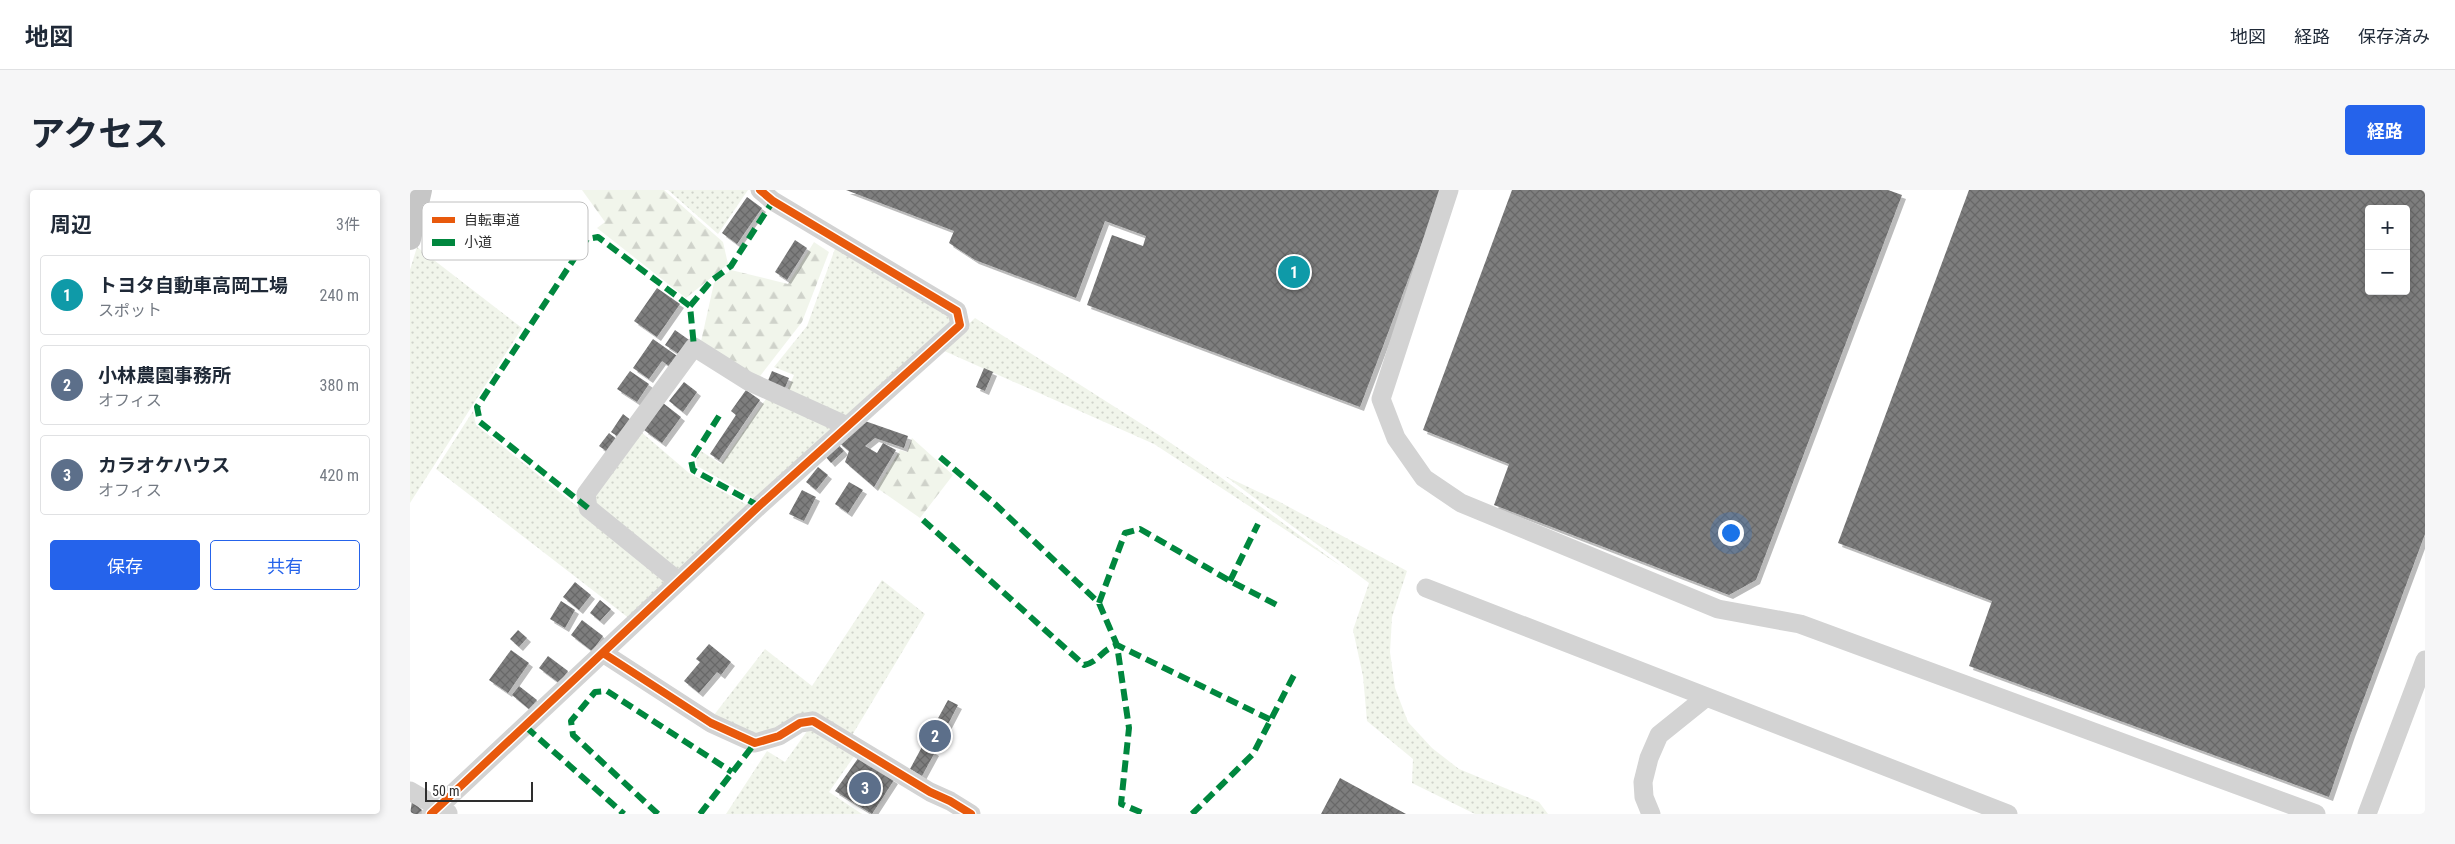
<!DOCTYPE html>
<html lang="ja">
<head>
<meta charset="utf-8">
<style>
	:root { --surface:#fff; --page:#f6f6f7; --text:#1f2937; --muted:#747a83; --line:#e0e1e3; --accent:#2563eb }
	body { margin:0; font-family:"Roboto Condensed","Noto Sans JP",sans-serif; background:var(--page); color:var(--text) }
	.controls { position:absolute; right:15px; top:15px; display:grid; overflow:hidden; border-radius:5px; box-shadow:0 2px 8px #0003 }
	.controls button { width:45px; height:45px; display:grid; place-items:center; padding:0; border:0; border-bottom:1px solid var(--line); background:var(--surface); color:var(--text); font:25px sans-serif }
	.scale { position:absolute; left:15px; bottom:12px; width:108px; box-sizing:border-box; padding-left:5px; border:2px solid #2e2e2e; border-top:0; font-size:14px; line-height:18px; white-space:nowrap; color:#2e2e2e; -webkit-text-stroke:4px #fff; paint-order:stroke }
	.you { position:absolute; left:1320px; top:342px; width:18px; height:18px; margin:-12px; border:4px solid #fff; border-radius:50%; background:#1a73e8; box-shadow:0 0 0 8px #1a73e833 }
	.badge { display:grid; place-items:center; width:32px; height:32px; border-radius:50%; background:var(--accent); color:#fff; font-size:16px; font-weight:700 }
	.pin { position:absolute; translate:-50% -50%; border:2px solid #fff; box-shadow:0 1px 5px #0006 }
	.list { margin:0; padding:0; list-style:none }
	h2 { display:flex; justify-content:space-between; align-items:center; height:65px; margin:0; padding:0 20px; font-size:21px }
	h2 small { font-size:16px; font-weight:400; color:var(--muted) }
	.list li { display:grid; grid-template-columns:32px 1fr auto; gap:15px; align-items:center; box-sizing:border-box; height:80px; margin:0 10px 10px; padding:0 10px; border:1px solid var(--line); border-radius:5px }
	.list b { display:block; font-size:19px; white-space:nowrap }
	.list p { margin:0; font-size:16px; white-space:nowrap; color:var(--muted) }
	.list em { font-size:16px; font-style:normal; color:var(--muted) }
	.actions { display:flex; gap:10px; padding:15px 20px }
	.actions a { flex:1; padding:11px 0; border:1px solid var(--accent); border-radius:5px; text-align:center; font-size:18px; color:var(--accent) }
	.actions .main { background:var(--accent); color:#fff }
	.map { position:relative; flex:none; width:2015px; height:624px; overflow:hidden; border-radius:5px }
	header { display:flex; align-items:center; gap:30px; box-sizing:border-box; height:70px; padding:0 25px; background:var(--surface); border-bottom:1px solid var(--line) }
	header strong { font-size:24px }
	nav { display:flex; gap:28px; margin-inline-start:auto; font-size:18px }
	.intro { display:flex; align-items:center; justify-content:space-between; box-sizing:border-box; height:120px; padding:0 30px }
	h1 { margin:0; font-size:35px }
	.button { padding:12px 22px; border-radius:5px; background:var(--accent); color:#fff; font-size:18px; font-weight:700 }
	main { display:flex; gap:30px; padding:0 30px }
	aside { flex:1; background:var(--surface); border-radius:5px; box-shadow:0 2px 8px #0003 }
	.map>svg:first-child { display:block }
	.green { fill:url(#green-dots) }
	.forest { fill:url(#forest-firs) }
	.building { fill:url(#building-cross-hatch); fill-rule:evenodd; filter:url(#shadow) }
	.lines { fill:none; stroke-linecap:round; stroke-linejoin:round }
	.minor { stroke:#d3d3d3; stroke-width:19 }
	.major { stroke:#c6c6c6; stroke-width:22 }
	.quiet { stroke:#00873e; stroke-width:6; stroke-dasharray:12 6; stroke-linecap:butt }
	.cycleway-casing { stroke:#fff; stroke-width:11 }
	.cycleway { stroke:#e8590c; stroke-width:8 }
	.key { fill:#fff; stroke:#c0c0c0; stroke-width:1 }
	.key-label { font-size:14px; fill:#2e2e2e }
</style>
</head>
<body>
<header>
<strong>地図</strong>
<nav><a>地図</a><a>経路</a><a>保存済み</a></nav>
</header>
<div class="intro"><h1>アクセス</h1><a class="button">経路</a></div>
<main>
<aside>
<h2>周辺<small>3件</small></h2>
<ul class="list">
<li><span class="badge" style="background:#0f9aa8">1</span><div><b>トヨタ自動車高岡工場</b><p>スポット</p></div><em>240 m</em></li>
<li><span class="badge" style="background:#5c6f8a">2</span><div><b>小林農園事務所</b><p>オフィス</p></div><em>380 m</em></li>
<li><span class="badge" style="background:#5c6f8a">3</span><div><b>カラオケハウス</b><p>オフィス</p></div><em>420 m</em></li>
</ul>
<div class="actions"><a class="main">保存</a><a>共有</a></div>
</aside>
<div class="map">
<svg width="2015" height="624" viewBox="0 0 2015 624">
	<defs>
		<pattern id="green-dots" width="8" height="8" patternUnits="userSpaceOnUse" patternTransform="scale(1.25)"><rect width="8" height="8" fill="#f1f5eb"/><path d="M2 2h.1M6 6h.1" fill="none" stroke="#cfd2ca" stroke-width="1.8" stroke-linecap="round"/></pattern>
		<pattern id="forest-firs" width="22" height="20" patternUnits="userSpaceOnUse" patternTransform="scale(1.25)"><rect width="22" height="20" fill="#f1f5eb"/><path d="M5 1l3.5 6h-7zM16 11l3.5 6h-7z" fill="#cfd2ca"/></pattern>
		<pattern id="building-cross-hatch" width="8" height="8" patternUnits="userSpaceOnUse" patternTransform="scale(1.25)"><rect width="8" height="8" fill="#7e7e7e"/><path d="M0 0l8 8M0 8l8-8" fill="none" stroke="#686868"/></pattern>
		<filter id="shadow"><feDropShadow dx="4" dy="4" stdDeviation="0" flood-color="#0004"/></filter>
	</defs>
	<rect width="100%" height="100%" fill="#fff"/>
	<path class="green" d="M258,0H338L308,44Z
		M426,56L541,125V132L435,227L377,201L384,185L364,177L397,136Z
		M7,57L112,138L0,313V80Z
		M565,128L749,245L809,286L931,376L744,254L532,160Z
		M358,206L427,238L347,310L287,276L286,270L291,261L311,274Z
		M63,221L66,235L260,391L220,429L26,279Z
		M230,241L279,283L341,317L267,385L183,316L182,305Z
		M815,286L868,311L997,381L982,427L980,462L985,498L998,532L1022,558L1049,579L1129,612L1138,624H1065L1002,593L1003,569L957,531L953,486L943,440L959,393Z
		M472,390L515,424L441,547L406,525L366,542L345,546L304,525L355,459L402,496Z
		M400,537L445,565L419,602L452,624H316L357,561L375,572Z"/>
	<path class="forest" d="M172,0H254L313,52L318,74L276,108L187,38L195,32Z
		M404,52L419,62L392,132L347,190L290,156L304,93L321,80L378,94Z
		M502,248L543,285L510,328L467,298L490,260L497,262Z"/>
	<path class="building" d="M436,0H1032L950,217L677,115L702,45L733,56L736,46L695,31L666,108L565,70L539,53L544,41Z
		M1102,0H1478L1492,5L1346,390L1319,405L1084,315L1099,274L1013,240Z
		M1559,0H2015V344L1941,543L1919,607L1559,476L1582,411L1428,353ZM1959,19H1996V101H1959Z
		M337,7L352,18L327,54L312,43Z
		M385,50L397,58L377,90L365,82Z
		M247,98L270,114L247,147L224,131Z
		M265,140L282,152L272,166L255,155Z
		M243,149L270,168L263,179L252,171L239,189L223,178Z
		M574,178L583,182L575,201L566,197Z
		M220,181L239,194L227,212L207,199Z
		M362,181L379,188L374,200L357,193Z
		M274,192L287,202L273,222L259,211Z
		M336,200L350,210L309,270L300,264L326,225L321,221Z
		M253,213L271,227L252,253L234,240Z
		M213,224L222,231L210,248L201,242Z
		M452,230L498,246L494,258L465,248L455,256L467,263L473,253L486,260L464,297L435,272L439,261L428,252Z
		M199,243L208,250L199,263L189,256Z
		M428,254L434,261L421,273L415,266Z
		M408,277L418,285L406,300L396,292Z
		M439,292L453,300L438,323L425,314Z
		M392,300L406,307L394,331L379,324Z
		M165,392L181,405L169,420L153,407Z
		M190,410L201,419L190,431L180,423Z
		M151,411L165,420L155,438L140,429Z
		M172,430L193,446L182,461L161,445Z
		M108,440L117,448L109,457L100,449Z
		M299,454L321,472L311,485L307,482L289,503L274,491L290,472L286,469Z
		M101,460L119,473L98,503L79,490Z
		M138,466L158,481L149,493L129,478Z
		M109,496L127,510L119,519L102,505Z
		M538,510L548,515L536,538L526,532Z
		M525,534L536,540L525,558L515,553Z
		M513,555L525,562L512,586L500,579Z
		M449,567L484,590L462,624L425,601Z
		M930,588L996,624H911Z
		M2,611L12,620L8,624H0Z"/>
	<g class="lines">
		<path class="minor" d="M1039,0L971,209L986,248L1014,288L1051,313L1308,419L1390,434L1906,624
			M268,391L178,318L176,304L284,157L338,191L437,236
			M1016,398L1598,624
			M193,463L301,533L345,553L369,546L390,533L403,531L520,602L540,611L561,624
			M0,601L38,623
			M21,624L349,316L550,135L547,121L363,11L350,0
			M1241,624L1234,607L1233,592L1239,568L1249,545L1295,508
			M1957,624L2015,470"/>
		<path class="major" d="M0,49L11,0"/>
		<path class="quiet" d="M280,116L301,91L321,76L363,11
			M309,226L281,270L283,280L349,316
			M530,267L585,314L689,413L707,455L719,538L711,614L735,624
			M178,318L70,232L67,217L177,49L188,47L280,116L284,157
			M513,330L674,475C691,471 689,461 707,455L861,530
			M820,391L848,334
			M689,413L715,343L730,339L820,391L867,415
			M116,537L214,624
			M248,624L163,545L161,531L185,502L197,501L322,582
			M290,624L345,553
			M782,624L843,564L884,485"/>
		<defs>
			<path id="cycleway" d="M193,463L301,533L345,553L369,546L390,533L403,531L520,602L540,611L561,624
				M21,624L349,316L550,135L547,121L363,11L350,0"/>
		</defs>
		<use href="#cycleway" class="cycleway-casing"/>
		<use href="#cycleway" class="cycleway"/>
	</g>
	<rect x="12" y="12" width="166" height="58" rx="8" class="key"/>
	<rect x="22" y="27" width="23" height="6" fill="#e8590c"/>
	<rect x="22" y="49" width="23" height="7" fill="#00873e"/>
	<g class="key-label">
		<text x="54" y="35">自転車道</text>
		<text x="54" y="57">小道</text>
	</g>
</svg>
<div class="controls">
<button>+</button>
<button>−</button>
</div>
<div class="scale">50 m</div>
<div class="you"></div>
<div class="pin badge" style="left:884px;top:82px;background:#0f9aa8">1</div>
<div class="pin badge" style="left:525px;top:546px;background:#5c6f8a">2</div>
<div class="pin badge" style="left:455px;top:598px;background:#5c6f8a">3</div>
</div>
</main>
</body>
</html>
